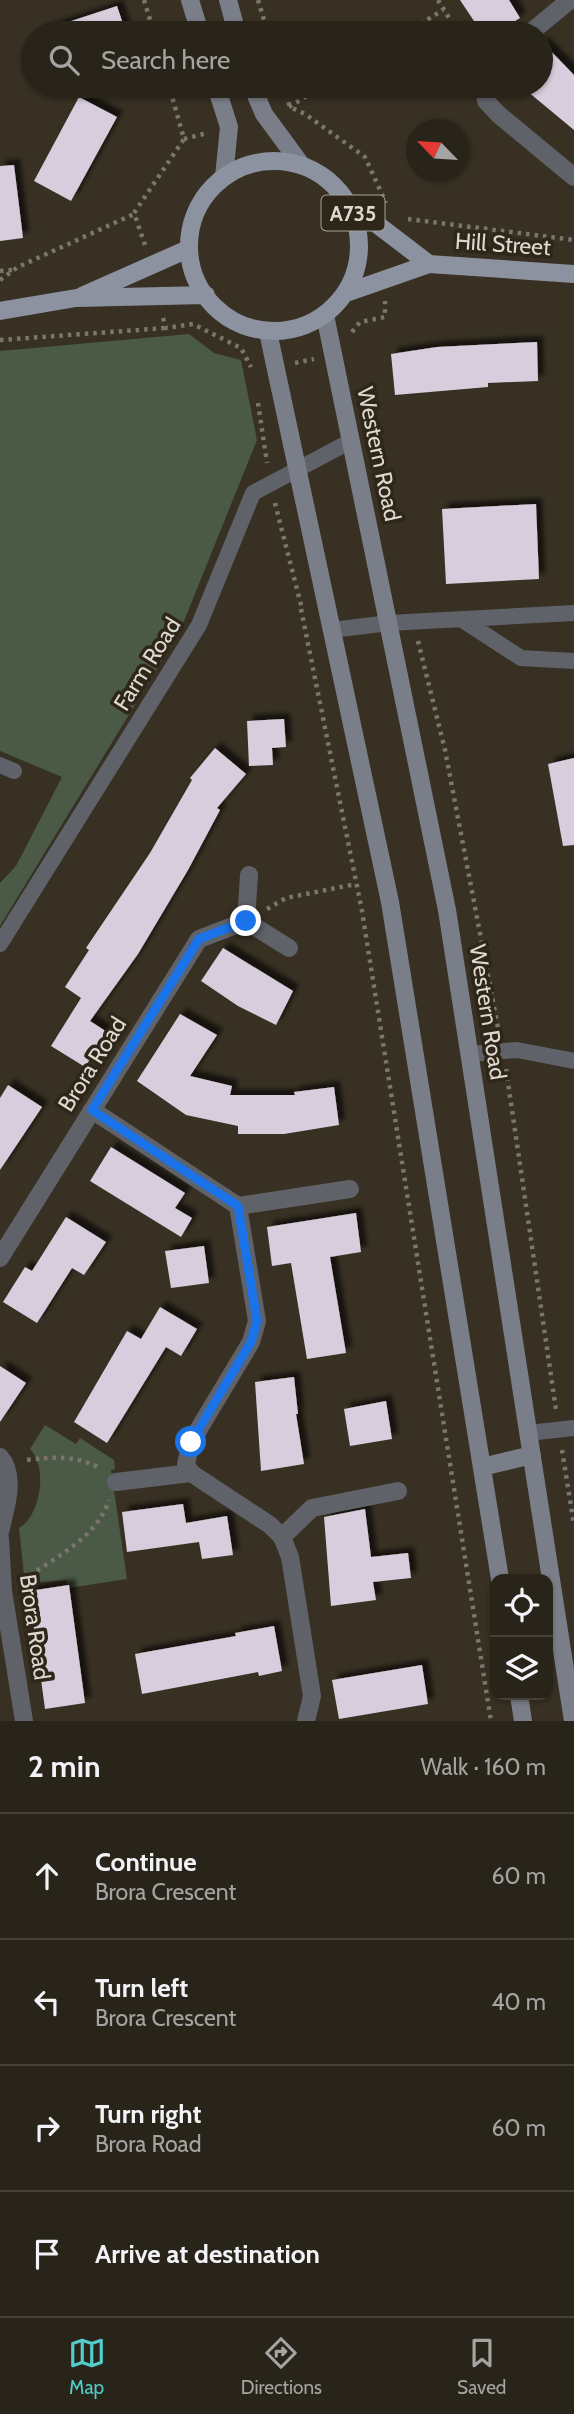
<!DOCTYPE html>
<html lang="en">
<head>
<meta charset="utf-8">
<style>
	:root { --surface:#29241a; --page:#312c23; --text:#f1f3f6; --muted:#a5a4a2; --line:#454139; --accent:#53cdcb }
	body { margin:0; font-family:Cabin,sans-serif; background:var(--page); color:var(--text) }
	.controls { position:absolute; right:21px; bottom:21px; display:grid; overflow:hidden; border-radius:14px; box-shadow:0 2px 5px #0004 }
	.controls button { width:63px; height:63px; display:grid; place-items:center; padding:0; border:0; border-bottom:2px solid var(--line); background:var(--surface); color:var(--text); font:35px sans-serif }
	.compass { position:absolute; left:406px; top:119px; width:63px; height:63px; border-radius:50%; background:var(--surface); box-shadow:0 2px 5px #0004; rotate:295deg }
	.stop { position:absolute; width:21px; height:21px; margin:-16px; border:5px solid #1a73e8; border-radius:50%; background:#fff }
	.stop.end { background:#1a73e8; border-color:#fff; box-shadow:0 2px 7px #0008 }
	.list { margin:0; padding:0; list-style:none }
	h2 { display:flex; justify-content:space-between; align-items:center; height:91px; margin:0; padding:0 28px; font-size:30px }
	h2 small { font-size:23px; font-weight:400; color:var(--muted) }
	.list li { display:grid; grid-template-columns:46px 1fr auto; gap:21px; align-items:center; box-sizing:border-box; height:126px; padding:0 28px; border-top:2px solid var(--line) }
	.list b { display:block; font-size:26px; white-space:nowrap }
	.list p { margin:0; font-size:23px; white-space:nowrap; color:var(--muted) }
	.list em { font-size:23px; font-style:normal; color:var(--muted) }
	.icon { flex:none; width:38px; height:38px; fill:none; stroke:currentColor; stroke-width:2; stroke-linecap:round; stroke-linejoin:round }
	.map { position:relative; flex:none; width:574px; height:1721px; overflow:hidden }
	.search { position:absolute; background:var(--surface); box-shadow:0 2px 5px #0004; left:21px; right:21px; top:21px; height:77px; display:flex; align-items:center; gap:18px; box-sizing:border-box; padding:0 24px; border-radius:38px; color:var(--muted); font-size:26px }
	.sheet { height:595px; background:var(--surface) }
	nav { display:flex; justify-content:space-around; align-items:center; box-sizing:border-box; height:98px; border-top:2px solid var(--line); background:var(--surface); font-size:19px; color:var(--muted) }
	nav a { display:grid; justify-items:center; gap:4px }
	nav .on { color:var(--accent) }
	.map>svg:first-child { display:block }
	.green { fill:#4a5a47 }
	.building { fill:#d8cddc; filter:url(#shadow) }
	.lines { fill:none; stroke-linecap:round; stroke-linejoin:round }
	.path { stroke:#7b766a; stroke-width:4.5; stroke-dasharray:3.5 5; stroke-linecap:butt }
	.service { stroke:#606269; stroke-width:16 }
	.minor { stroke:#606269; stroke-width:18 }
	.secondary { stroke:#7a7e88; stroke-width:18 }
	.primary { stroke:#8d92a0; stroke-width:18 }
	.route { stroke:#1a73e8; stroke-width:9 }
	.labels { text-anchor:middle; dominant-baseline:central; stroke-width:7; stroke-linejoin:round; paint-order:stroke }
	.shield { fill:#2d2619; stroke:#a8a399; stroke-width:2 }
	.shield-label { font-size:21px; font-weight:bold; fill:#ddd9d0 }
	.street-label { font-size:23px; fill:#ddd9d0; stroke:#2d2619 }
</style>
</head>
<body>
<div class="map">
<svg width="574" height="1721" viewBox="0 0 574 1721">
	<defs>
		<filter id="shadow"><feDropShadow dx="6" dy="-6" stdDeviation="2" flood-color="#0009"/></filter>
	</defs>
	<rect width="100%" height="100%" fill="#373023"/>
	<path class="green" d="M189,334L214,353L241,360L257,440L180,631L0,926V883L16,866L62,777L0,751V351Z
		M45,1425L76,1444L80,1438L114,1460L115,1469L111,1470L127,1579L69,1588L66,1580L25,1584L19,1528C41,1516 48,1466 30,1449Z"/>
	<path class="building" d="M460,0H509L520,18L496,33H482Z
		M117,6L126,33H48L47,29Z
		M541,41L574,75V130L521,86H541Z
		M79,97L117,117L71,201L34,181Z
		M14,165L23,238L0,241V166Z
		M537,342L538,381L488,383V387L395,395L391,354L437,347Z
		M536,504L539,579L446,584L442,509Z
		M284,719L286,747L272,748L273,765L249,766L247,721Z
		M215,748L246,774L217,808L220,810L188,870L138,954L90,1021L107,1032L85,1067L51,1046L81,998L65,987L89,950L86,948L150,853L192,780L190,778Z
		M574,758V845L563,846L548,764Z
		M223,948L293,991L276,1025L238,1006L201,981Z
		M180,1014L217,1035L190,1076L232,1086L230,1095H295L294,1092L334,1087L339,1125L284,1134H238V1126L186,1115L137,1081Z
		M8,1085L42,1107L0,1170V1098Z
		M111,1147L185,1193L175,1208L192,1218L181,1237L90,1181Z
		M356,1213L361,1252L330,1257L346,1353L307,1359L291,1263L272,1266L267,1227Z
		M66,1217L106,1242L84,1275L72,1268L37,1323L3,1302L25,1267L32,1271Z
		M204,1246L209,1283L171,1288L165,1251Z
		M160,1307L197,1329L181,1356L166,1347L107,1443L74,1422L127,1331L141,1339Z
		M0,1366L26,1383L0,1422Z
		M294,1377L298,1414H296L304,1464L261,1471L255,1382Z
		M386,1401L392,1439L350,1446L344,1409Z
		M183,1504L186,1523L227,1516L233,1555L202,1559L199,1542L127,1552L122,1512Z
		M365,1509L371,1557L408,1553L411,1578L373,1582L376,1600L331,1606L324,1517Z
		M69,1585L85,1703L45,1709L29,1591Z
		M274,1626L282,1671L259,1676L258,1672L142,1694L135,1654L236,1636L235,1633Z
		M422,1665L428,1704L339,1719L332,1680Z"/>
	<g class="lines">
		<path class="path" d="M144,0L154,33
			M258,0L268,33
			M438,0L458,33
			M406,33L443,10
			M283,86L290,107L305,114L365,157L386,203
			M289,107L323,86
			M184,139L207,133
			M408,219L574,240
			M145,245L134,213L184,139L169,86
			M0,271L13,270
			M0,280L18,267L134,214
			M163,318L166,328L193,324L241,348L251,367
			M352,332L360,322L385,317V301
			M0,340L166,328
			M295,363L314,359
			M258,403L267,463
			M275,503L302,609
			M301,609L362,911L491,1721
			M418,641L445,750L499,1033
			M267,909L286,898L356,884
			M506,1069L556,1410
			M562,1450L574,1525
			M27,1460C54,1457 75,1455 100,1468
			M23,1580C55,1557 96,1539 109,1500"/>
		<path class="service" d="M461,619L521,658L574,661
			M332,630L389,623L574,613
			M0,765L14,771
			M0,944L199,625L253,493L351,441
			M469,1054L517,1050L574,1061
			M528,1433L574,1428"/>
		<path class="minor" d="M530,33L570,0
			M485,86L486,101L498,114L574,177
			M246,921L289,948
			M92,1110L238,1206L257,1321L251,1342L191,1442L186,1464L191,1473L270,1525L282,1537L290,1557L312,1696L306,1721
			M238,1206L350,1189
			M0,1258L199,939L246,921L249,875
			M0,1457C17,1476 5,1510 0,1532
			M116,1482L191,1473
			M282,1537L312,1508L398,1491
			M0,1539L3,1591L24,1721"/>
		<path class="secondary" d="M190,0L200,33
			M228,0L237,33
			M216,86L229,127L224,177
			M252,86L264,114L300,163
			M325,315L447,910L573,1721
			M268,332L390,902L500,1579
			M482,1467L532,1455
			M519,1695L523,1721"/>
		<path class="primary" d="M189 246a85 85 0 1 1 170 0a85 85 0 1 1-170 0Z
			M349,203L429,264
			M346,293L429,264L574,274
			M82,296L188,249
			M0,311L76,298L206,295"/>
	</g>
	<g class="lines">
		<path class="route" d="M191,1442L251,1342L257,1321L238,1206L92,1110L199,939L246,921"/>
	</g>
	<g class="labels">
		<rect class="shield" x="321.5" y="195.5" width="63" height="35" rx="5"/>
		<g class="shield-label">
			<text x="353" y="213">A735</text>
		</g>
		<g class="street-label">
			<text transform="translate(503 244) rotate(4)">Hill Street</text>
			<text transform="translate(379 454) rotate(78)">Western Road</text>
			<text transform="translate(147 664) rotate(-58)">Farm Road</text>
			<text transform="translate(488 1012) rotate(81)">Western Road</text>
			<text transform="translate(92 1064) rotate(-58)">Brora Road</text>
			<text transform="translate(35 1627) rotate(82)">Brora Road</text>
		</g>
	</g>
</svg>
<div class="controls">
<button><svg class="icon" aria-label="locate" viewBox="0 0 24 24"><circle cx="12" cy="12" r="6"/><path d="M12 2v4M12 18v4M2 12h4M18 12h4"/></svg></button>
<button><svg class="icon" aria-label="layers" viewBox="0 0 24 24"><path d="M12 4l9 5-9 5-9-5zM3 14l9 5 9-5"/></svg></button>
</div>
<svg class="compass" viewBox="-18 -18 36 36"><path d="M0-13l5 13h-10z" fill="#e53935"/><path d="M0 13l5-13h-10z" fill="#a5a4a2"/></svg>
<div class="stop" style="left:191px;top:1442px"></div>
<div class="stop end" style="left:246px;top:921px"></div>
<div class="search"><svg class="icon" aria-label="search" viewBox="0 0 24 24"><circle cx="10" cy="10" r="6"/><path d="M15 15l6 6"/></svg>Search here</div>
</div>
<section class="sheet">
<h2>2 min<small>Walk · 160 m</small></h2>
<ul class="list">
<li><svg class="icon" aria-label="ahead" viewBox="0 0 24 24"><path d="M12 20V5M6 11l6-6 6 6"/></svg><div><b>Continue</b><p>Brora Crescent</p></div><em>60 m</em></li>
<li><svg class="icon" aria-label="left" viewBox="0 0 24 24"><path d="M17 20v-9H6M10 6l-5 5 5 5"/></svg><div><b>Turn left</b><p>Brora Crescent</p></div><em>40 m</em></li>
<li><svg class="icon" aria-label="right" viewBox="0 0 24 24"><path d="M7 20v-9h11M14 6l5 5-5 5"/></svg><div><b>Turn right</b><p>Brora Road</p></div><em>60 m</em></li>
<li><svg class="icon" aria-label="arrive" viewBox="0 0 24 24"><path d="M6 21V4h12l-3 4 3 4H6"/></svg><div><b>Arrive at destination</b></div></li>
</ul>
</section>
<nav>
<a class="on"><svg class="icon" aria-label="map" viewBox="0 0 24 24"><path d="M3 6l6-2 6 2 6-2v14l-6 2-6-2-6 2zM9 4v14M15 6v14"/></svg>Map</a>
<a><svg class="icon" aria-label="directions" viewBox="0 0 24 24"><path d="M12 3l9 9-9 9-9-9zM9 14v-3h6M13 9l2 2-2 2"/></svg>Directions</a>
<a><svg class="icon" aria-label="saved" viewBox="0 0 24 24"><path d="M7 4h10v16l-5-4-5 4z"/></svg>Saved</a>
</nav>
</body>
</html>
